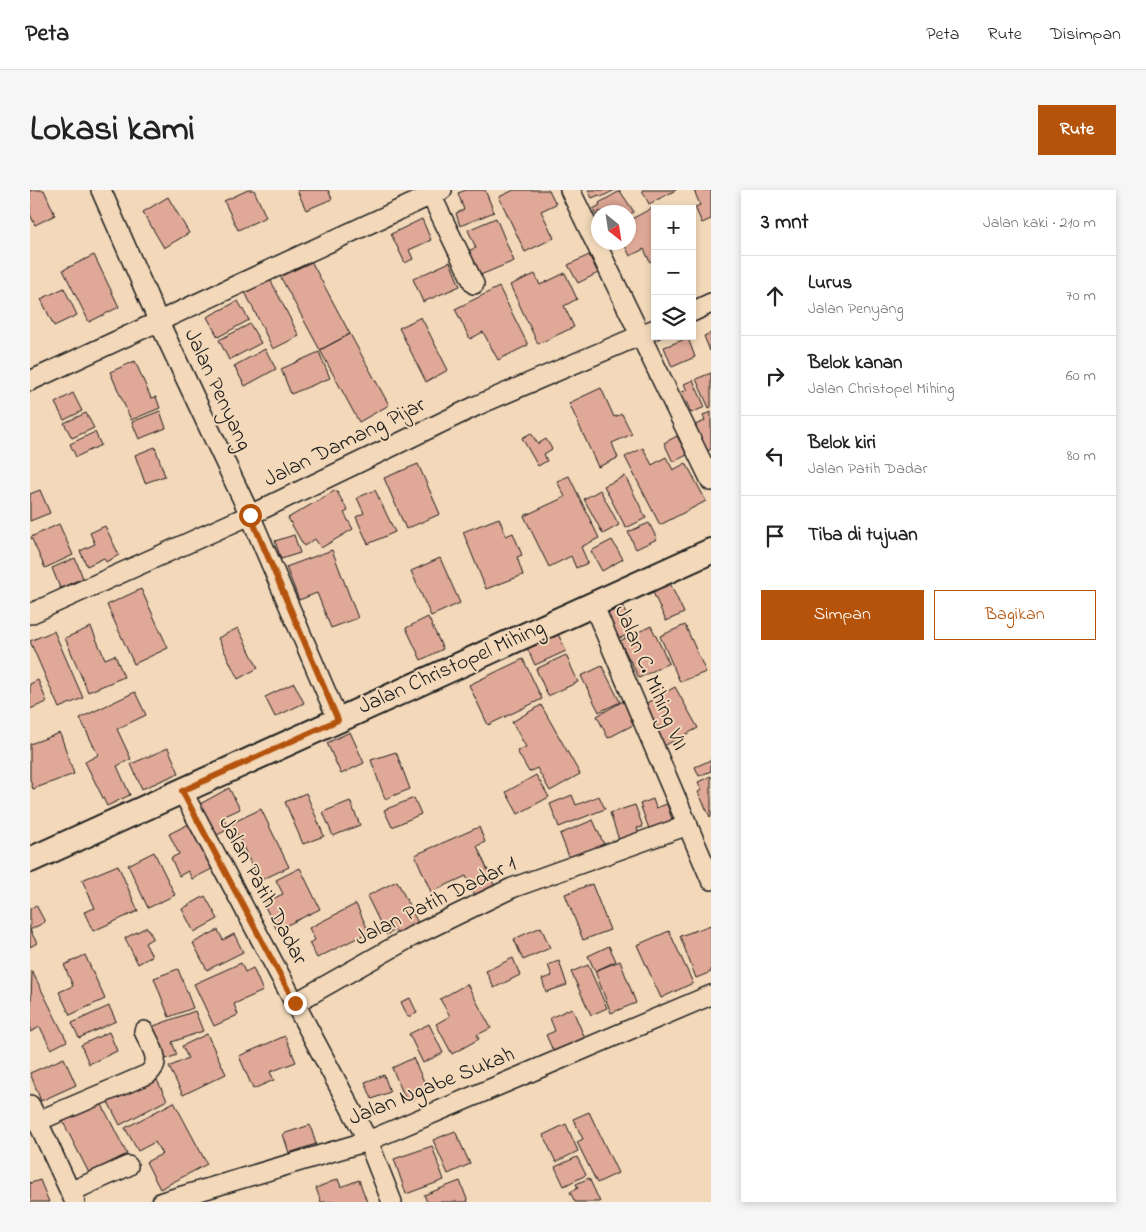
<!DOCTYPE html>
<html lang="id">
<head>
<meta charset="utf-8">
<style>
	:root { --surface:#fff; --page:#f6f6f6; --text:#222; --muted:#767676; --line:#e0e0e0; --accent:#b45309 }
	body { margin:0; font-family:"Indie Flower",sans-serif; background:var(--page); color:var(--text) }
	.controls { position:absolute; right:15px; top:15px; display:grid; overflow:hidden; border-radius:0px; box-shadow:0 2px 8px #0003 }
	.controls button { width:45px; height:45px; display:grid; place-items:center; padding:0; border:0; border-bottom:1px solid var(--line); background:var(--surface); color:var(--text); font:25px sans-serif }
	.compass { position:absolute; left:561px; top:15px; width:45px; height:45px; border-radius:50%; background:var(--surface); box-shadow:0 2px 8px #0003; rotate:150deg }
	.stop { position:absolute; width:15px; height:15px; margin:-11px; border:4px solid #b45309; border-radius:50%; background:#fff }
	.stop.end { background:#b45309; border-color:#fff; box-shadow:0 1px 5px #0008 }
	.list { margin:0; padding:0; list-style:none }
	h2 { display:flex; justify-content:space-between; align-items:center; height:65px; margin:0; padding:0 20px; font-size:21px }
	h2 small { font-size:16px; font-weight:400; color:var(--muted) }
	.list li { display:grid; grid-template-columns:32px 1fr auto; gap:15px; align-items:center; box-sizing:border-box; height:80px; padding:0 20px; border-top:1px solid var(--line) }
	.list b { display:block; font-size:19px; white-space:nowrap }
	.list p { margin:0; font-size:16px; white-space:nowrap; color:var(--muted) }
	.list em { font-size:16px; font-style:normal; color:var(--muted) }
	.actions { display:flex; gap:10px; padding:15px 20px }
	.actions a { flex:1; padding:11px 0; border:1px solid var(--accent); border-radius:0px; text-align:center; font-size:18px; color:var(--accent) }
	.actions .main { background:var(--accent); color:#fff }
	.icon { flex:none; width:28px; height:28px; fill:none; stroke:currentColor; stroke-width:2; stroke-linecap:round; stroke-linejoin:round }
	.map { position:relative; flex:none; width:681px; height:1012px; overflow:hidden; border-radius:0px }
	header { display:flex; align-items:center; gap:30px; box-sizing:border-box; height:70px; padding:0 25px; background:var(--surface); border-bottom:1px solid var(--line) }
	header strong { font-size:24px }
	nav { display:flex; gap:28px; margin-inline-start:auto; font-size:18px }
	.intro { display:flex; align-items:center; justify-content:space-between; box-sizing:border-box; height:120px; padding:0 30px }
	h1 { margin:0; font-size:35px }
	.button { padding:12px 22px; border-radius:0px; background:var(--accent); color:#fff; font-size:18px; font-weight:700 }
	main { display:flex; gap:30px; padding:0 30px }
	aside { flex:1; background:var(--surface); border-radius:0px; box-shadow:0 2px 8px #0003 }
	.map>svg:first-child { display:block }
	.building { fill:#e0a997; stroke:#1c1c1c }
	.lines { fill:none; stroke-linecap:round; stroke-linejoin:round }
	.minor-casing { stroke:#1c1c1c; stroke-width:22 }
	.tertiary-casing { stroke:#1c1c1c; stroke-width:28 }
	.minor { stroke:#f3d9ba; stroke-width:19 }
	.tertiary { stroke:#f3d9ba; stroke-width:24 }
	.route { stroke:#b45309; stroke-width:6 }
	.labels { text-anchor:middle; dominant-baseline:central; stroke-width:4; stroke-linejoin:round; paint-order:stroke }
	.street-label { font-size:22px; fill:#1c1c1c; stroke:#f3d9ba }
</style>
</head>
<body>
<header>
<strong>Peta</strong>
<nav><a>Peta</a><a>Rute</a><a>Disimpan</a></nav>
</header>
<div class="intro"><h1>Lokasi kami</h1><a class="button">Rute</a></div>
<main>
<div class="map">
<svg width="681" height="1012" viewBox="0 0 681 1012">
	<rect width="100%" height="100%" fill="#f3d9ba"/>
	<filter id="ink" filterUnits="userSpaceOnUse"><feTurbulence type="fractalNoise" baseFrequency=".02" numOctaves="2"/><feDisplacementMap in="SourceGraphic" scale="10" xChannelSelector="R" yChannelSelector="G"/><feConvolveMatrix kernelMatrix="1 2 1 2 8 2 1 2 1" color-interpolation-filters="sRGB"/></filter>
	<g filter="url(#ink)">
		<path class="building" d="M0,0H14L25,25L5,35L0,24Z
			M218,0H224L236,27L208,40L194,11Z
			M267,0H298L302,9L276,20Z
			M436,0H455L464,22L430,36L426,23L434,20L428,3Z
			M484,0H519L526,14L511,21L524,48L495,62L469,7Z
			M558,0H585L571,7L569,5L562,8Z
			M612,0H646L619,14Z
			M664,0H681V29L672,33L665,17L670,15Z
			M590,1L604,22L598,25V22H568V29L563,19L570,15L569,13Z
			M138,7L159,43L134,58L113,22Z
			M622,18L625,24V69L620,72L614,59L600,66L593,52H598V31Z
			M466,28L484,71L448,86L437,61L446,58L438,40Z
			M392,29L401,50L379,60L383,69L375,73L361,44Z
			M64,65L89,117L59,132L33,80Z
			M559,65L568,83L548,93L538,75Z
			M280,69L320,144L290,160L250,86Z
			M420,72L430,96L393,112L383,89Z
			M535,83L547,109L534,116L544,137L508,154L480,95L505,84L510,95Z
			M240,89L269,146L243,159L215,102Z
			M469,97L498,155L468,170L453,142L440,149L425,119Z
			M34,98L47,125L24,136L11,109Z
			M208,111L219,130L188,147L177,127Z
			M391,127L418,180L396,192L369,138Z
			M220,134L231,153L199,170L189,150Z
			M681,143V160L680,161L674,146Z
			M320,144L359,215L329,232L290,160Z
			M658,148L665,167L642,177L634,157Z
			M235,159L246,179L215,196L204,176Z
			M289,162L300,188L261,204L251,179Z
			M105,171L121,208L126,207L130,218L101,230L80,182Z
			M681,183V217L679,218L666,189Z
			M663,190L675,217L661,223L652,202L657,200L654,194Z
			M571,198L584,227L592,224L602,244L582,253L588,268L568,277L539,213Z
			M43,203L52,221L34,230L25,213Z
			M130,221L136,238L109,249L102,232Z
			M681,222V259L676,262L665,235L675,231L673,225Z
			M56,223L64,238L42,248L34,233Z
			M65,242L71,255L46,267L40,254Z
			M501,243L508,254L516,249L522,259L514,264L517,271L508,276L492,248Z
			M647,246L657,265L643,272L634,253Z
			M125,257L135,286L115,293L105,265Z
			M613,258L622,275L636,267L643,280L656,273L676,311L630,335L595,267Z
			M388,274L410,324L376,339L354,288Z
			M539,286L569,348L551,357L558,373L546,378L541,366L519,377L494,326L535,307L527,291Z
			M595,286L616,328L596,338L574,296Z
			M10,300L20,323L0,331V304Z
			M306,300L318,321L314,323L323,339L291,358L285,349L274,356L258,328Z
			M345,300L365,342L338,354L326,327L334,323L327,308Z
			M570,300L589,335L573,344L554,309Z
			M469,328L476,346L483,343L492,365L487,367L493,385L456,399L433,342Z
			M619,333L627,349L606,359L598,342Z
			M29,334L43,365L15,378L1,347Z
			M75,336L89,365L76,372L74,368L57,376L50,361L65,354L60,343Z
			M264,345L270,363L251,369L245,351Z
			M582,350L593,369L572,381L561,361Z
			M302,360L328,428L301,438L287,403L269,410L256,377Z
			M45,368L53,388L30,398L22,378Z
			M410,368L430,413L401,426L381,381Z
			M639,391L654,423L636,431L621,398Z
			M111,399L138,458L104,474L77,415Z
			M593,417L603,443L584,450L575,424Z
			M398,427L413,459L391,470L376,438Z
			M655,435L676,482L650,492L630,446Z
			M621,436L639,473L609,488L590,451Z
			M61,437L75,469L85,465L94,487L58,502L35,448Z
			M208,438L228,478L208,489L188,448Z
			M24,441L53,508L29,518L0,451Z
			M528,444L536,461L505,475L497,458Z
			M536,465L548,492L518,506L506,479Z
			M493,469L512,509L458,535L439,495Z
			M572,476L590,512L569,522L551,486Z
			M8,490L17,512L0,519V494Z
			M264,493L274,513L245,527L235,507Z
			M645,497L668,538L634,556L611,516Z
			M105,502L116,525L87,539L101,569L87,576L100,605L77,616L55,572L68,565L50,528Z
			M595,510L607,533L578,548L567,526Z
			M511,515L550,584L520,601L507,578L499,582L487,561L496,557L482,532Z
			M320,542L334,573L311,584L297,553Z
			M30,543L44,584L3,599L0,589V554Z
			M138,558L149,583L112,599L101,574Z
			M366,562L380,599L355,609L341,570Z
			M681,570V581L669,586L665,577Z
			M506,585L519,607L488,624L476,602Z
			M681,586V626L680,627L668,602L672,600L668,592Z
			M199,598L210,619L193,627L199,639L187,645L170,614Z
			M276,603L294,646L273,654L255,612Z
			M542,605L546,615L569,606L575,619L529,637L520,614Z
			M384,608L391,624L362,637L354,620Z
			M623,609L626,618L637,614L645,639L622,647L610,614Z
			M320,611L330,635L303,646L293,622Z
			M605,615L613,637L607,638L611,651L591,656L580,623Z
			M231,619L259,677L229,691L202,633Z
			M563,630L576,659L542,674L530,644Z
			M163,632L184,678L162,689L158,681L149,686L141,668L149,664L139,644Z
			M449,637L455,652L447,656L466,699L446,707L436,686L401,702L385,665Z
			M124,662L145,705L118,718L98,675Z
			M88,675L108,721L63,741L54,722L65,718L52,690Z
			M270,678L290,719L247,740L233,713L253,704L246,690Z
			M367,691L390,737L369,748L365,740L356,745L337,706Z
			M562,694L580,740L553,750L535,704Z
			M175,706L188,729L164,742L152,719Z
			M326,714L339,742L287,768L279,753L285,750L279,738Z
			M6,715L15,732L0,740L7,753L0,757V719Z
			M681,735V782L666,788L650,746Z
			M117,737L123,748L115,753L122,766L108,774L95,748Z
			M511,737L520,758L493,770L484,749Z
			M188,740L193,750L204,744L213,762L177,780L163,753Z
			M639,741L663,793L631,808L607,755Z
			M579,756L586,771L565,781L558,766Z
			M55,765L75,809L40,825L29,802L43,796L34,775Z
			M483,768L490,785L464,798L456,781Z
			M529,771L537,795L516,802L512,789L522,786L518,775Z
			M590,771L606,813L581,823L565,781Z
			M211,773L215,782L223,778L233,801L204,814L208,825L184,836L164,794Z
			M558,775L577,818L561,825L541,782Z
			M148,779L163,818L139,827L124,788Z
			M2,781L37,851L21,859L10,837L0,842Z
			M437,794L461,838L447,845L449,849L422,864L406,834L420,826L410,809Z
			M380,808L387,823L378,827L371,812Z
			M79,816L86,831L49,848L42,833Z
			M542,818L556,851L525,865L516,845L525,841L520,828Z
			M165,821L173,841L142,852L147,865L133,870L121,837Z
			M399,834L413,863L393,873L379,844Z
			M79,842L87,861L59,874L51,855Z
			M177,844L196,884L153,905L139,877L158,868L152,856Z
			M255,846L266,872L240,882L244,890L223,899L209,866Z
			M34,868L46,895L11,911L0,883Z
			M383,868L399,902L377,912L362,878Z
			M124,884L137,910L90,935L76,908Z
			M354,885L360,902L342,909L335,892Z
			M70,911L97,964L59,983L32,930Z
			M144,912L177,974L130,999L116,972L132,964L125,952L108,961L95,938Z
			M559,922L588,983L567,993L547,952L553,949L543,929Z
			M536,934L548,961L526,972L513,945Z
			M280,935L286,954L259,963L253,944Z
			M425,941L440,974L418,984L403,950Z
			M402,956L414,990L376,1004L364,969Z
			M547,967L556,985L534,996L525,977Z
			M559,988L570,1012H545L540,1002L548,998L546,994Z
			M308,989L311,997L329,990L337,1012H291L286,998Z
			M10,990L19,1012H0V992L1,993Z
			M430,991L438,1012H397L394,1005Z"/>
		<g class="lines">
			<defs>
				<path id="minor" d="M71,0L128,130L220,325L308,530
					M540,0L681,291
					M401,5L444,94
					M662,122L681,113
					M0,191L412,0
					M563,414L681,690
					M0,424L220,325L448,215L625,139
					M152,601L338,951L362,1012
					M265,813L383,746L482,698L658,635
					M0,915L45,1012
					M8,931L118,884C133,871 121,857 114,841
					M40,1002L98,976
					M132,1012L338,951L681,805"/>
				<path id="tertiary" d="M0,670L681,361"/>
			</defs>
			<use href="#minor" class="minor-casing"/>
			<use href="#tertiary" class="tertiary-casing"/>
			<use href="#minor" class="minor"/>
			<use href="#tertiary" class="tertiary"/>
		</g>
	</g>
	<g class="lines" filter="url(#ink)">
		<path class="route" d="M220,325L308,530L152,601L265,813"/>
	</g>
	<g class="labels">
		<g class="street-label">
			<text transform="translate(187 200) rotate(65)">Jalan Penyang</text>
			<text transform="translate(315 253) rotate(-26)">Jalan Damang Pijar</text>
			<text transform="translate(422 478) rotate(-24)">Jalan Christopel Mihing</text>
			<text transform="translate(620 488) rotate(67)">Jalan C. Mihing VII</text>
			<text transform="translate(232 701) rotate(62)">Jalan Patih Dadar</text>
			<text transform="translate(406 712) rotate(-26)">Jalan Patih Dadar 1</text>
			<text transform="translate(402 897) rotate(-22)">Jalan Ngabe Sukah</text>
		</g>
	</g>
</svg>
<div class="controls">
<button>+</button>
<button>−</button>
<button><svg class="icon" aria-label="layers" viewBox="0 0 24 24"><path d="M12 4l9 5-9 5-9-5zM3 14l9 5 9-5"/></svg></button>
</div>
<svg class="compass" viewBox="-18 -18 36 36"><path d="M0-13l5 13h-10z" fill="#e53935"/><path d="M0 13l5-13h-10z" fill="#767676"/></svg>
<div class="stop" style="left:220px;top:325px"></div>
<div class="stop end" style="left:265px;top:813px"></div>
</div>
<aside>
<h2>3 mnt<small>Jalan kaki · 210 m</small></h2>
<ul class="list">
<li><svg class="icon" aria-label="ahead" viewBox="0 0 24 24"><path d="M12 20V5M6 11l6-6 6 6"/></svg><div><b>Lurus</b><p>Jalan Penyang</p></div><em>70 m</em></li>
<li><svg class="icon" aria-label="right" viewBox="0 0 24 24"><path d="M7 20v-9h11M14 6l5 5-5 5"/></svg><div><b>Belok kanan</b><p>Jalan Christopel Mihing</p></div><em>60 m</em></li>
<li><svg class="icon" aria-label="left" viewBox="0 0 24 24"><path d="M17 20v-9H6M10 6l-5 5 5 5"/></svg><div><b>Belok kiri</b><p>Jalan Patih Dadar</p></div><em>80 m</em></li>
<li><svg class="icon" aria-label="arrive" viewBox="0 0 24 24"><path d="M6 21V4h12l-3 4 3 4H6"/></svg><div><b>Tiba di tujuan</b></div></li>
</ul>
<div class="actions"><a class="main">Simpan</a><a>Bagikan</a></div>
</aside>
</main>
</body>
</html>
